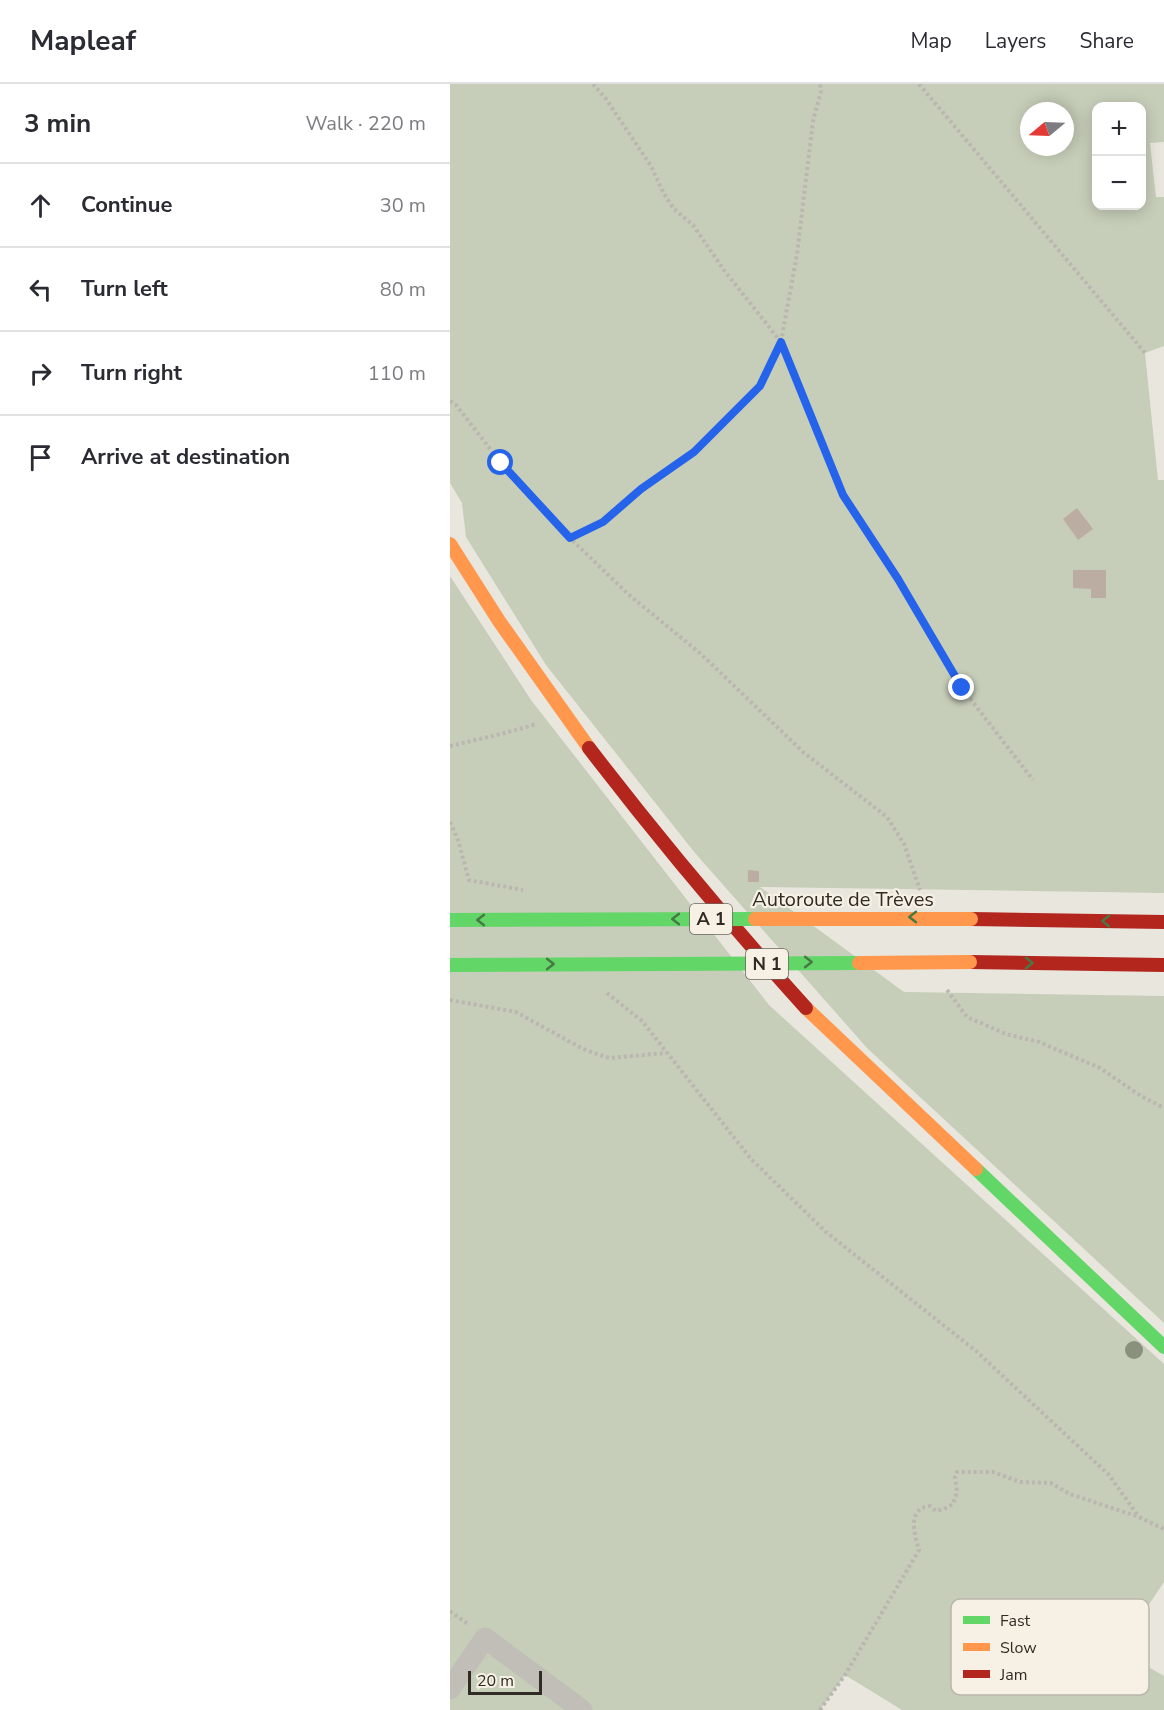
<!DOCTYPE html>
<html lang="en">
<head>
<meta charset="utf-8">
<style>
	:root { --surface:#fff; --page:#f2f2f3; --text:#2b2b33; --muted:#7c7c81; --line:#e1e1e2 }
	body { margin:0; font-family:"Nunito Sans",sans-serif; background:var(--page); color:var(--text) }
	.controls { position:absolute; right:18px; top:18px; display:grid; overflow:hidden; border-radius:12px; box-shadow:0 3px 15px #0003 }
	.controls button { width:54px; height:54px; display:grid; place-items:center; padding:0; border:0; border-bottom:2px solid var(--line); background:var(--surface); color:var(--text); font:30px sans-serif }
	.compass { position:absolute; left:570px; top:18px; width:54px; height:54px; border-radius:50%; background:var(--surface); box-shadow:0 3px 15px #0003; rotate:251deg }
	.scale { position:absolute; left:18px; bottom:15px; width:74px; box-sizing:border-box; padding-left:6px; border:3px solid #312b26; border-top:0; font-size:16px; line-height:21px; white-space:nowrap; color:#312b26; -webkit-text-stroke:4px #f6f1e4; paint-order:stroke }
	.stop { position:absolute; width:18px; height:18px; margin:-14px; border:4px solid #2563eb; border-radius:50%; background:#fff }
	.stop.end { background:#2563eb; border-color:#fff; box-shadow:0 2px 6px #0008 }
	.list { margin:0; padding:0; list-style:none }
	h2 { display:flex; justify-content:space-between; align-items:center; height:78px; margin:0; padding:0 24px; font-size:26px }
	h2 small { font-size:20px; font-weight:400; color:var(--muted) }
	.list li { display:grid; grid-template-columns:39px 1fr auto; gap:18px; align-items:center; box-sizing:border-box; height:84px; padding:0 24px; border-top:2px solid var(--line) }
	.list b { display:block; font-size:22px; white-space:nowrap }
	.list em { font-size:20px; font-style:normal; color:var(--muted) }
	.icon { flex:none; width:33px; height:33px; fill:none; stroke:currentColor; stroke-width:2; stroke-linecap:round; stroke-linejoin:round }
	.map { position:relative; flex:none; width:714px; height:1626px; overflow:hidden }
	header { display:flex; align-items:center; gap:36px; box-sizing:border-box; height:84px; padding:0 30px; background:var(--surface); border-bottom:2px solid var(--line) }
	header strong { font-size:28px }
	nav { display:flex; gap:33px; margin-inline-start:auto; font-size:21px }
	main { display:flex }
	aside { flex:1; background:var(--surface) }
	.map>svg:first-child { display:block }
	.green { fill:#c6ceb9; fill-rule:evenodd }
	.building { fill:#bbada1 }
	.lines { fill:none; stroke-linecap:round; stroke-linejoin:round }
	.path { stroke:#bab6b0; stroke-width:4; stroke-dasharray:3 3; stroke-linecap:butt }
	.street { stroke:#c1bdb7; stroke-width:21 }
	.fast { stroke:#63d668; stroke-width:14 }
	.slow { stroke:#ff974d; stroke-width:14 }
	.jam { stroke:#b3261e; stroke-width:14 }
	.fast-bridge { stroke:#63d668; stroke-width:14 }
	.slow-bridge { stroke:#ff974d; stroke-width:14 }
	.tree { fill:#89917d }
	.oneway { stroke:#487844 }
	.route { stroke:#2563eb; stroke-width:8 }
	.labels { text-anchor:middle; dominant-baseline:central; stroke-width:4.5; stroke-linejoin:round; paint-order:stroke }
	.shield { fill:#f6f1e4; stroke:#6c665f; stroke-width:1.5 }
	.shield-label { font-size:18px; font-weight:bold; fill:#312b26 }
	.street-label { font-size:20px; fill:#312b26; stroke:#f6f1e4 }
	.key { fill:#f6f1e4; stroke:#bbb6ab; stroke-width:1.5 }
	.key-label { font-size:16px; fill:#312b26 }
</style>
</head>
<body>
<header>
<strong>Mapleaf</strong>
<nav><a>Map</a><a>Layers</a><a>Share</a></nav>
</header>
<main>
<aside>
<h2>3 min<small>Walk · 220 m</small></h2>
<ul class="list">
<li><svg class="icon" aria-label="ahead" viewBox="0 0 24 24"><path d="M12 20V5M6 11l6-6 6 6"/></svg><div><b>Continue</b></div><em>30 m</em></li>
<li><svg class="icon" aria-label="left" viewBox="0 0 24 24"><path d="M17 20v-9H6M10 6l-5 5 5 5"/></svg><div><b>Turn left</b></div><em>80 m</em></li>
<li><svg class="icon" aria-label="right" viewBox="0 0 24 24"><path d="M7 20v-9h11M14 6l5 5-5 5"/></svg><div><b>Turn right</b></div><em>110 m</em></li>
<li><svg class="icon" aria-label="arrive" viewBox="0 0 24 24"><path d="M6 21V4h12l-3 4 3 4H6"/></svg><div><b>Arrive at destination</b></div></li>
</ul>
</aside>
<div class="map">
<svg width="714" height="1626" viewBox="0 0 714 1626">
	<rect width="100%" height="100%" fill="#e9e6de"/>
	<path class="green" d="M0,0H714V58L700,59L706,113H714V262L695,269L708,396H714V809L310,803L454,908L714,912V1239L417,964L245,769L96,581L16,453L12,419L0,399ZM646,22H692V122H646ZM579,27H615V63H579Z
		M0,492L81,616L319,921L714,1280V1498L684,1543L700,1584L714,1592V1626H452L395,1591L370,1626H0Z"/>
	<path class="building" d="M627,424L643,445L628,456L613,435Z
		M623,486H656V514H641V505L623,504Z
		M298,786L309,787V798H298Z"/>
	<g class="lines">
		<path class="path" d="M143,0L156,15L201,82L214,110L224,125L243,141L274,186L331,258L393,411L448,495L512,604L583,696
			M469,0L695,269
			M0,317L6,321L51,379L120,454L178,510L251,570L353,668L437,733L454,760L470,806
			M120,454L153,438L191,406L244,368L311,302L331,258L347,170L363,37L371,7L370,0
			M0,662L51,650L87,640
			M0,738L8,756L19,796L73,806
			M497,906L517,933L556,950L589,958L650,984L691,1012L714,1024
			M157,909L192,937L301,1075L376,1148L526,1267L659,1391L689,1433
			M0,916L66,928L133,965L159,974L216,969
			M0,1527L18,1540
			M370,1626L395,1591L469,1466C465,1452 456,1424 480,1422L486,1427L494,1425L503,1420L507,1408L505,1393L507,1388H543L570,1398L601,1399L620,1410L689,1433L714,1445"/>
		<path class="street" d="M0,1605L35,1554L132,1626"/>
		<path class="fast" d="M526,1085L714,1263"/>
		<path class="slow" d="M0,460L49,537L139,664
			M356,924L526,1085"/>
		<path class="jam" d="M139,664C208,754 280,840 356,924
			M521,835L714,838
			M520,878L714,881"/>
		<path class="fast-bridge" d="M0,836L305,835
			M0,881L409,879"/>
		<path class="slow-bridge" d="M305,835H521
			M409,879L520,878"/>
	</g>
	<circle class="tree" cx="684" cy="1266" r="9"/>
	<defs><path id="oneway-chevron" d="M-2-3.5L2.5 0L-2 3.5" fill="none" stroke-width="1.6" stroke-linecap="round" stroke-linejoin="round" transform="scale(1.5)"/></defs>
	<g class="oneway">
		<use href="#oneway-chevron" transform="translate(463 833) rotate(180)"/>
		<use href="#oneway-chevron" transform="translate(226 835) rotate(180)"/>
		<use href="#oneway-chevron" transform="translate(31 836) rotate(180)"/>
		<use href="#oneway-chevron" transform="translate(656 837) rotate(-179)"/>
		<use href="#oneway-chevron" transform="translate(358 878)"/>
		<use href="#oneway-chevron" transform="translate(579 879) rotate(1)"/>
		<use href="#oneway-chevron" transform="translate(100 880)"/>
	</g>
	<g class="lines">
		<path class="route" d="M51,379L120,454L153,438L191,405L244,368L310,302L331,258L393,411L448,495L512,604"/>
	</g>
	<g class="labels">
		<g class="shield">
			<rect x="240" y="820" width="42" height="30" rx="4.5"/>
			<rect x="296" y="865" width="42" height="30" rx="4.5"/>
		</g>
		<g class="shield-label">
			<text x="261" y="835">A 1</text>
			<text x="317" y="880">N 1</text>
		</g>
		<g class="street-label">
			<text x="393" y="815">Autoroute de Trèves</text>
		</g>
	</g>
	<rect x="501" y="1515" width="198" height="96" rx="9" class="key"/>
	<rect x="513" y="1532" width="27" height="8" fill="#63d668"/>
	<rect x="513" y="1559" width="27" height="8" fill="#ff974d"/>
	<rect x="513" y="1586" width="27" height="8" fill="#b3261e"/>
	<g class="key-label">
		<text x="550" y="1542">Fast</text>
		<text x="550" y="1569">Slow</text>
		<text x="550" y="1596">Jam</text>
	</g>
</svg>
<div class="controls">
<button>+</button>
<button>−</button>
</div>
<svg class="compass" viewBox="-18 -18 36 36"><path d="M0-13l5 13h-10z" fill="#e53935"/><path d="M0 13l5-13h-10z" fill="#7c7c81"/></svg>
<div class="scale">20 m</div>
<div class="stop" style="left:51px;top:379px"></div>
<div class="stop end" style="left:512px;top:604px"></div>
</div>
</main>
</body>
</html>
